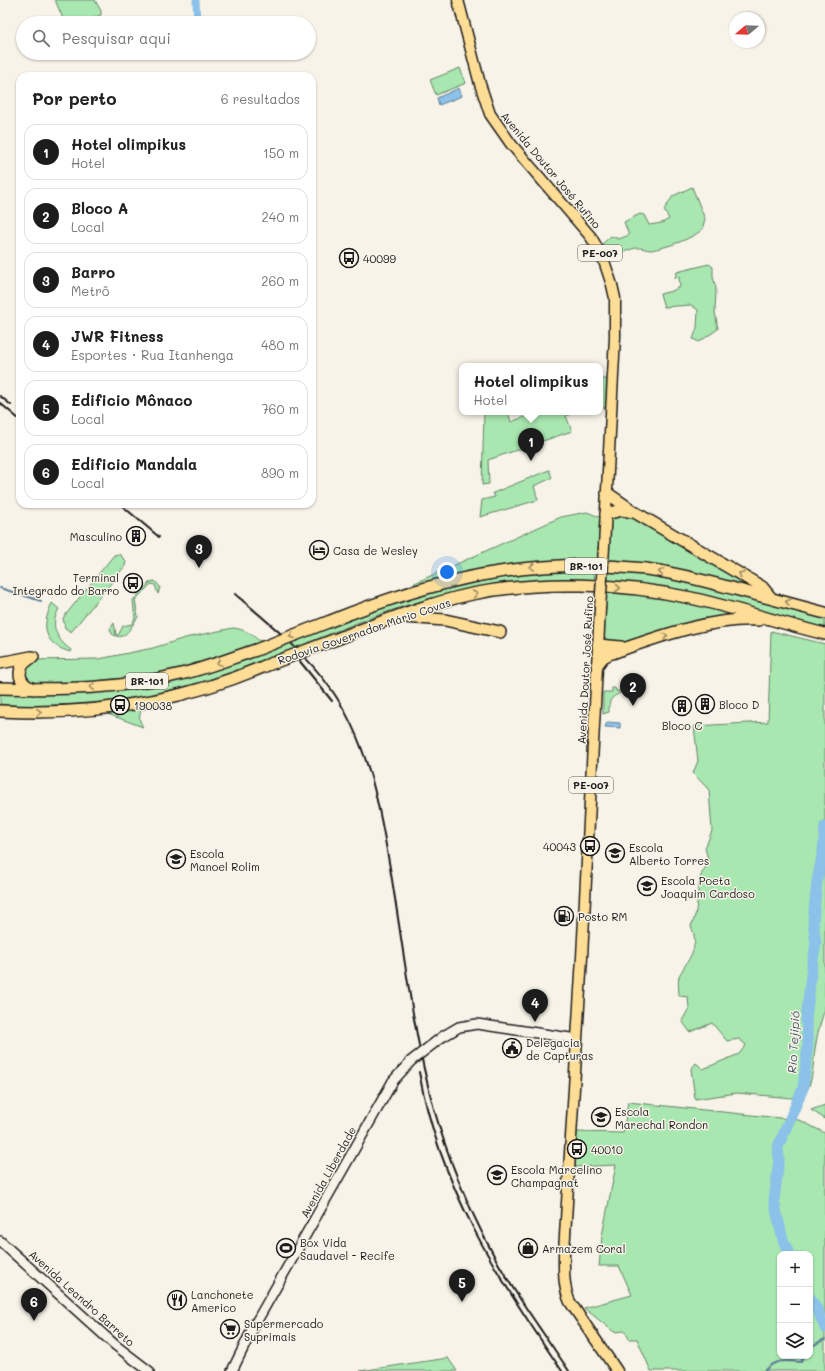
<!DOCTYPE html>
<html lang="pt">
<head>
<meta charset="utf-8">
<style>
	:root { --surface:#fff; --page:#f2f2f2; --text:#222; --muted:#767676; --line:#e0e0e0; --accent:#1c1c1c }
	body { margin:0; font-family:Mali,sans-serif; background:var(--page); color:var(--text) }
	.controls { position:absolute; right:12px; bottom:12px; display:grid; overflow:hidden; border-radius:8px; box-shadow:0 1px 3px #0004 }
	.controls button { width:36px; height:36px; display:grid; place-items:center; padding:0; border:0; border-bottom:1px solid var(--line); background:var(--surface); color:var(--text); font:20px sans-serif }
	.compass { position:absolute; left:729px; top:12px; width:36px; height:36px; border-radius:50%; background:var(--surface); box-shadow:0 1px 3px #0004; rotate:251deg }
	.you { position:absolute; left:447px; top:572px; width:14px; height:14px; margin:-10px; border:3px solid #fff; border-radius:50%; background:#1a73e8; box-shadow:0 0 0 6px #1a73e833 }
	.badge { display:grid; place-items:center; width:26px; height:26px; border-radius:50%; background:var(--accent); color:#fff; font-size:13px; font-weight:700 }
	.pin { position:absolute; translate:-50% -33px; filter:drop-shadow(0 1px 2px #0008) }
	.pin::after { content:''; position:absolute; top:21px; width:14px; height:12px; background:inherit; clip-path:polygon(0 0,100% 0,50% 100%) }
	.popup { position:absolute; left:459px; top:363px; width:144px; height:52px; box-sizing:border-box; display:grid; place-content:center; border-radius:8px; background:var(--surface); filter:drop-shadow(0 1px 3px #0005); font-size:13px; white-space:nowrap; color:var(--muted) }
	.popup b { font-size:15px; color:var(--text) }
	.popup::after { content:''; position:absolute; left:50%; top:100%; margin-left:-8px; border:8px solid transparent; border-top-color:var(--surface) }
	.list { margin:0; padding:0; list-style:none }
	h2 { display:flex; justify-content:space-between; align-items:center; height:52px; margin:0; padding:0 16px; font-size:17px }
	h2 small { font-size:13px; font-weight:400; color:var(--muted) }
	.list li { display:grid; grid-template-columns:26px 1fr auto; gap:12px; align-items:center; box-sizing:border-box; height:56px; margin:0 8px 8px; padding:0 8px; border:1px solid var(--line); border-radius:12px }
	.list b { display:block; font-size:15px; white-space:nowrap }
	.list p { margin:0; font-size:13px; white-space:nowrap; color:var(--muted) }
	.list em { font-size:13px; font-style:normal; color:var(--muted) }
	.icon { flex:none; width:22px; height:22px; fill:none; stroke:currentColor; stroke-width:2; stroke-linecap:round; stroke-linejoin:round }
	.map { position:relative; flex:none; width:825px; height:1371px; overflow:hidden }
	.search { position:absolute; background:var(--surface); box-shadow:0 1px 3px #0004; left:16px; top:16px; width:300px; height:44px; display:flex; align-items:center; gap:10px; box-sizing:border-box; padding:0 14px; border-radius:22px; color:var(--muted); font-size:15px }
	.panel { position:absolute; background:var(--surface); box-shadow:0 1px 3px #0004; left:16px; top:72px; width:300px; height:436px; border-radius:12px }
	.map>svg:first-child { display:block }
	.green { fill:#a8e7af; stroke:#628266; fill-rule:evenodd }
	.water { fill:#8cc1e9; stroke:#5f7f97 }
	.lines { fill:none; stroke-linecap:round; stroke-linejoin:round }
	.stream { stroke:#5f7f97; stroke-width:2 }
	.canal { stroke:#8cc1e9; stroke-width:7 }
	.river { stroke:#8cc1e9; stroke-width:11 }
	.secondary-casing { stroke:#1c1c1c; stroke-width:12 }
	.primary-casing { stroke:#1c1c1c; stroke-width:13 }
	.trunk-casing { stroke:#1c1c1c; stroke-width:14 }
	.secondary { stroke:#f7f3e8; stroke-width:9 }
	.primary { stroke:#fedd96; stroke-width:10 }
	.trunk { stroke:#fedd96; stroke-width:11 }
	.rail { stroke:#1c1c1c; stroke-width:2 }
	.secondary-bridge-casing { stroke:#1c1c1c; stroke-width:12; stroke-linecap:butt }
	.primary-bridge-casing { stroke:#1c1c1c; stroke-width:13; stroke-linecap:butt }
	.trunk-bridge-casing { stroke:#1c1c1c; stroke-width:14; stroke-linecap:butt }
	.secondary-bridge { stroke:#f7f3e8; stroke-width:9 }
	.primary-bridge { stroke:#fedd96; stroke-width:10 }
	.trunk-bridge { stroke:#fedd96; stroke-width:11 }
	.oneway { stroke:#98865f }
	.labels { text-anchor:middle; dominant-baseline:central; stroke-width:3; stroke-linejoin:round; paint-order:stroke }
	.shield { fill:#f7f3e8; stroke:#5e5c59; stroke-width:1 }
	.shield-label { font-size:10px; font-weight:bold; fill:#1c1c1c }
	.street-label { font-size:11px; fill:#1c1c1c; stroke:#f7f3e8 }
	.poi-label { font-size:11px; fill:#1c1c1c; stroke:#f7f3e8; text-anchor:start }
	.water-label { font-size:12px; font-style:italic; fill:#435664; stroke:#f7f3e8 }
</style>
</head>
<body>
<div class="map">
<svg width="825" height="1371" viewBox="0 0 825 1371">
	<rect width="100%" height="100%" fill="#f7f3e8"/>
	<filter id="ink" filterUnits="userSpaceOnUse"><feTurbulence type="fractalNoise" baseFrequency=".025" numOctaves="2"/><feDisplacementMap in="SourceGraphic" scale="8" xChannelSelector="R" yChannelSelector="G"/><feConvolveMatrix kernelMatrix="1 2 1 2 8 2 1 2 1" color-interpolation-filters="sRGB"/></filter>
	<g filter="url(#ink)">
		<path class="green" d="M55,0H95L101,11V15L81,23H65Z
			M460,68L466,83L436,95L430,80Z
			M692,187L705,219L702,230C689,240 668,247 651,250C646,250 641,247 636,248C625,250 618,256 607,256L601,245L611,236L619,239L629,235L624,222L640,214L644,215L649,225L662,223L669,219L664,210L673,196Z
			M709,264L713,267V277L716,288L715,312L718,329L699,342L693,339L697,328L698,310L691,305L664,307L660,294L672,291L680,287L679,277L675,278L677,272Z
			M600,379H610L606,408H600Z
			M484,412H508L511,422L537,412H575L566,416L572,431L488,460L489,484L482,485Z
			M549,470L552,478L534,486L538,500L480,517L482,500L495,497L493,493Z
			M587,512L602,518L599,562L556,561L366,605L561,517Z
			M614,514L633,515L765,593L605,563L608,521Z
			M119,554L126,561L125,566L71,632L65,628L63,618L114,555Z
			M595,566L594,584C547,585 499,583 453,593C364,612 282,659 195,685C167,694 128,703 99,706C66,709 32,707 0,704V692L40,694L133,687L371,608L484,576Z
			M606,566L647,569L825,619V632L604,584Z
			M155,581L160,587L158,594L155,585L151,584L135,600L138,617C131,626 125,643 112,634L110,629L114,623L116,635L119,634L123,626L132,624L135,618L133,600L150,582Z
			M604,588L652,594L753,617L631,644L608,641L602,634Z
			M52,603L59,609C49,625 57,640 71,650L70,652C43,644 41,626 52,603Z
			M233,628C243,629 251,633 258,640L263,641L266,643L234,657L130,681L34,686L24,675L31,660L99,659L153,648L185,638Z
			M771,631L825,644V1009C821,1020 818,1031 816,1043C812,1064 815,1081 802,1099L737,1093L695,1099L691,1069L696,1063L703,1069L739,1054L746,1045L739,1039L727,1041L712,1023L690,1032L682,1021L689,1008L688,997L679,996C679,990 677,979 680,974C690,957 700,946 691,926C699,911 696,895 700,879C701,873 706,867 709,862L705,848L712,831L709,790L693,773L698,761L694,726L768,722Z
			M612,688H615L616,691H623C611,699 609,697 609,712L603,714V692H612Z
			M143,707C139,715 138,719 143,727L105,713Z
			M628,1102L799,1120L825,1133V1371H651L637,1339H629L625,1331L614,1332L584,1308L632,1295L619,1266H599L602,1236L616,1165L575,1167L576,1132L623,1133ZM780,1254H810V1356H780Z
			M825,1105V1119L811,1110Z
			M448,1358L457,1371H360Z"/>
		<path class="water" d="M459,88L462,96L439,105L437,98Z
			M607,722L620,723V728L605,727Z"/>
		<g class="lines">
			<path class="stream" d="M0,588L41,601
				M810,1347L825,1339
				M765,1371C776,1358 786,1361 801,1362L804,1356"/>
			<path class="canal" d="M196,0L197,23
				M199,53L200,55"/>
			<path class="river" d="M789,1254L783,1240L774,1201L779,1159L778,1147L803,1088L808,1044L806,1020L812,965L816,944L813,921L817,881L823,851L825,826
				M810,1298L818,1311L825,1328"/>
			<defs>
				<path id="secondary" d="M442,1037L459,1027L477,1024L577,1039
					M0,1241L115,1345L149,1371
					M232,1371L254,1326L393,1081"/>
				<path id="primary" d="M458,0L480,84L490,114L511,144L591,237L603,258L612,285L615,298V337L604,547
					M600,609L582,957L564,1252C564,1269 563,1287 570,1302L617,1371"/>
				<path id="trunk" d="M607,493L636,513L762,587L771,598
					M606,514L622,510L634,512
					M404,617L445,620L500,632
					M328,622C435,579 531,556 646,569C676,573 705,581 735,589C765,597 795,605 825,613
					M334,640C379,623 425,604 472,594C542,580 621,583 691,598C736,608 780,623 825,634
					M598,645L621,647
					M33,657C16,665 15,683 34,689
					M0,663L31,657
					M597,665L603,657L609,654C655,638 711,617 759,620
					M0,688C61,690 122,689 181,674C207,668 231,658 256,650
					M0,711C91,716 181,702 265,666"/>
			</defs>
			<use href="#secondary" class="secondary-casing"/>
			<use href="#primary" class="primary-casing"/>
			<use href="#trunk" class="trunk-casing"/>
			<use href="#secondary" class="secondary"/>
			<use href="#primary" class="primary"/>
			<use href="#trunk" class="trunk"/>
			<path class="rail" d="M0,396L11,405
				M0,403L20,420
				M120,504L159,537
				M235,594C269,623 305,652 331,689C371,746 382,819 393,886C405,961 414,1037 434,1109C448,1158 467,1205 491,1250C513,1292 543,1332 569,1371
				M294,654L332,701
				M419,1072C440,1188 497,1276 562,1371"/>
			<defs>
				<path id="secondary-bridge" d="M393,1081L411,1061L442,1037"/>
				<path id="primary-bridge" d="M600,609L604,547"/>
				<path id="trunk-bridge" d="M256,650L328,622
					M265,666L334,640"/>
			</defs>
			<use href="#secondary-bridge" class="secondary-bridge-casing"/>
			<use href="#primary-bridge" class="primary-bridge-casing"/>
			<use href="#trunk-bridge" class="trunk-bridge-casing"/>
			<use href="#secondary-bridge" class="secondary-bridge"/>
			<use href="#primary-bridge" class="primary-bridge"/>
			<use href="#trunk-bridge" class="trunk-bridge"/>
		</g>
		<defs><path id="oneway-chevron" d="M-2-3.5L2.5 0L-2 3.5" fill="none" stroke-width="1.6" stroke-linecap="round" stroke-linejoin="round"/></defs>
		<g class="oneway">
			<use href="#oneway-chevron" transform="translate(532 567) rotate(174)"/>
			<use href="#oneway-chevron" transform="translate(661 572) rotate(-171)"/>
			<use href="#oneway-chevron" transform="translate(741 574) rotate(-150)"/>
			<use href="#oneway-chevron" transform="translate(618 588) rotate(4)"/>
			<use href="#oneway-chevron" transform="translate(475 594) rotate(-11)"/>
			<use href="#oneway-chevron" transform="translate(788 602) rotate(-164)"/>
			<use href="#oneway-chevron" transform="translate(292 636) rotate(159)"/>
			<use href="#oneway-chevron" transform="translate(665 636) rotate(-17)"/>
			<use href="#oneway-chevron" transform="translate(219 663) rotate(160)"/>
			<use href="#oneway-chevron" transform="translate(92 687) rotate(175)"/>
			<use href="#oneway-chevron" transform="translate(39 712) rotate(-1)"/>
		</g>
	</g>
	<defs>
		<symbol id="bus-ring" viewBox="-11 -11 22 22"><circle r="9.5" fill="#f7f3e8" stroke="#1c1c1c" stroke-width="1.5"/><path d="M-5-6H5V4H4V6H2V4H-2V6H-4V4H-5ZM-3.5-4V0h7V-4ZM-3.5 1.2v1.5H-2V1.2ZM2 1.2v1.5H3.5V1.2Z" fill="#1c1c1c"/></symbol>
		<symbol id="building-ring" viewBox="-11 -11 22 22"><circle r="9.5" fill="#f7f3e8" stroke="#1c1c1c" stroke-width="1.5"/><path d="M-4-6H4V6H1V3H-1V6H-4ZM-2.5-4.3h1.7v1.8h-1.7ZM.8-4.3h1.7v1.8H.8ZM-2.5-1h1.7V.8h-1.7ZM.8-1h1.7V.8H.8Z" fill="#1c1c1c"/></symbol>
		<symbol id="hotel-ring" viewBox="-11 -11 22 22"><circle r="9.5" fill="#f7f3e8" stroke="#1c1c1c" stroke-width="1.5"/><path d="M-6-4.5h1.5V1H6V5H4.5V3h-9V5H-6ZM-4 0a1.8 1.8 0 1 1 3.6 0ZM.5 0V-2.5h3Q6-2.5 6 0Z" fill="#1c1c1c"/></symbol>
		<symbol id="school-ring" viewBox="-11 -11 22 22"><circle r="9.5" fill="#f7f3e8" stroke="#1c1c1c" stroke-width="1.5"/><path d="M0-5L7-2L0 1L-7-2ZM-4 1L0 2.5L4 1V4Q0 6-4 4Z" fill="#1c1c1c"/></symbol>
		<symbol id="fuel-ring" viewBox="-11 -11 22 22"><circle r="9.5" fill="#f7f3e8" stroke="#1c1c1c" stroke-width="1.5"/><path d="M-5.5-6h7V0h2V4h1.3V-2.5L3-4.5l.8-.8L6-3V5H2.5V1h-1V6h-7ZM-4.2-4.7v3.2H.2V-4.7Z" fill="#1c1c1c"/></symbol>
		<symbol id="civic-ring" viewBox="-11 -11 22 22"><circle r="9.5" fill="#f7f3e8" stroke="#1c1c1c" stroke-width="1.5"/><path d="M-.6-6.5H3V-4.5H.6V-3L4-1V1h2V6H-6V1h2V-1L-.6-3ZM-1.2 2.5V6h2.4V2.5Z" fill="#1c1c1c"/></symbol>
		<symbol id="stadium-ring" viewBox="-11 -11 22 22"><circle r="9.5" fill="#f7f3e8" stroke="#1c1c1c" stroke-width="1.5"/><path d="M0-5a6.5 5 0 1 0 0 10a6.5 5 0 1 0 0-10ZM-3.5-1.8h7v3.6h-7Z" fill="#1c1c1c"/></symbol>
		<symbol id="shop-ring" viewBox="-11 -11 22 22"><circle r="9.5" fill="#f7f3e8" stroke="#1c1c1c" stroke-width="1.5"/><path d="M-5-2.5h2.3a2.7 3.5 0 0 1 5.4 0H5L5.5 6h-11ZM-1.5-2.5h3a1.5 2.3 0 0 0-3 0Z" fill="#1c1c1c"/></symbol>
		<symbol id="restaurant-ring" viewBox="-11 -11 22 22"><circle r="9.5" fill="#f7f3e8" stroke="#1c1c1c" stroke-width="1.5"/><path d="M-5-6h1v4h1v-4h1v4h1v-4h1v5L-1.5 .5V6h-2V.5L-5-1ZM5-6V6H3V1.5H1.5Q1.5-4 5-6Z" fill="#1c1c1c"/></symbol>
		<symbol id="supermarket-ring" viewBox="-11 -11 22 22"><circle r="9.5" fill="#f7f3e8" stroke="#1c1c1c" stroke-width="1.5"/><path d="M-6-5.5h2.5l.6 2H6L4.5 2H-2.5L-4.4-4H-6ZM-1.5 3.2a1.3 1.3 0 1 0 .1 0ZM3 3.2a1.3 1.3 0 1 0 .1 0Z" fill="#1c1c1c"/></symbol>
	</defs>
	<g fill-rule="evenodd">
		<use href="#bus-ring" x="338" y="247" width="22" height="22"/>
		<use href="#building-ring" x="125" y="525" width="22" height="22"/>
		<use href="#hotel-ring" x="308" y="539" width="22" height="22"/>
		<use href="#bus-ring" x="122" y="572" width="22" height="22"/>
		<use href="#building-ring" x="694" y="693" width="22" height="22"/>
		<use href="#bus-ring" x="109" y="694" width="22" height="22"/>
		<use href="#building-ring" x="671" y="695" width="22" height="22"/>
		<use href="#bus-ring" x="579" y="835" width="22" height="22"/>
		<use href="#school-ring" x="604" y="842" width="22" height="22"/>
		<use href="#school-ring" x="165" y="848" width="22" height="22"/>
		<use href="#school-ring" x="636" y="875" width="22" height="22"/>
		<use href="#fuel-ring" x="553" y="905" width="22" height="22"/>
		<use href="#civic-ring" x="501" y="1037" width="22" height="22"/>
		<use href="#school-ring" x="590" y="1106" width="22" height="22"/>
		<use href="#bus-ring" x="566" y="1138" width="22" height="22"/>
		<use href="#school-ring" x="486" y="1164" width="22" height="22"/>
		<use href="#stadium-ring" x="275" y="1237" width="22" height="22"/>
		<use href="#shop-ring" x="517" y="1237" width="22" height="22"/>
		<use href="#restaurant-ring" x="166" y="1289" width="22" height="22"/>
		<use href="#supermarket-ring" x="219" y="1318" width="22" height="22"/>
	</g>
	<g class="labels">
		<g class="shield">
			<rect x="578" y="245" width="44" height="16" rx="3"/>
			<rect x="565" y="558" width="42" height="16" rx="3"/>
			<rect x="126" y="673" width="42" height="16" rx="3"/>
			<rect x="569" y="777" width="44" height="16" rx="3"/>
		</g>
		<g class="shield-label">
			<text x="600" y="253">PE-007</text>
			<text x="586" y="566">BR-101</text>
			<text x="147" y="681">BR-101</text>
			<text x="591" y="785">PE-007</text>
		</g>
		<g class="street-label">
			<text transform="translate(551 170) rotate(50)">Avenida Doutor José Rufino</text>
			<text transform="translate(364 631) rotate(-19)">Rodovia Governador Mário Covas</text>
			<text transform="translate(585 670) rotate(-87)">Avenida Doutor José Rufino</text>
			<text transform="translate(328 1172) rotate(-61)">Avenida Liberdade</text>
			<text transform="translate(82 1298) rotate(42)">Avenida Leandro Barreto</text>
		</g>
		<g class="poi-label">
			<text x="363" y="258">40099</text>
			<text x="122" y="536" text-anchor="end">Masculino</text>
			<text x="333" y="550">Casa de Wesley</text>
			<text x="119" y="577" text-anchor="end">Terminal<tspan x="119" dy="13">Integrado do Barro</tspan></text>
			<text x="719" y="704">Bloco D</text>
			<text x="134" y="705">190038</text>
			<text x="682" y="725" text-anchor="middle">Bloco C</text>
			<text x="576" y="846" text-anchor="end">40043</text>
			<text x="629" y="847">Escola<tspan x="629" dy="13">Alberto Torres</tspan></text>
			<text x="190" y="853">Escola<tspan x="190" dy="13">Manoel Rolim</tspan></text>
			<text x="661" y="880">Escola Poeta<tspan x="661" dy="13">Joaquim Cardoso</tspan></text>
			<text x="578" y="916">Posto RM</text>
			<text x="526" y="1042">Delegacia<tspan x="526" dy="13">de Capturas</tspan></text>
			<text x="615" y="1111">Escola<tspan x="615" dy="13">Marechal Rondon</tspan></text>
			<text x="591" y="1149">40010</text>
			<text x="511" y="1169">Escola Marcelino<tspan x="511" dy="13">Champagnat</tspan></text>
			<text x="300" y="1242">Box Vida<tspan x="300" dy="13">Saudavel - Recife</tspan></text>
			<text x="542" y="1248">Armazem Coral</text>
			<text x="191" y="1294">Lanchonete<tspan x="191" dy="13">Americo</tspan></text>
			<text x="244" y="1323">Supermercado<tspan x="244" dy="13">Suprimais</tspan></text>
		</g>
		<g class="water-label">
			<text transform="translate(793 1042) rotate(-87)">Rio Tejipió</text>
		</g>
	</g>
</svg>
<div class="controls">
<button>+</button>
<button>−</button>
<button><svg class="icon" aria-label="layers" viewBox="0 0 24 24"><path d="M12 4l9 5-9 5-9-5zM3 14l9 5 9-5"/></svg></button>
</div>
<svg class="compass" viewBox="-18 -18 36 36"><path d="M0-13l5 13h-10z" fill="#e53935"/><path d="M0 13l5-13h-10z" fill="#767676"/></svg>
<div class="you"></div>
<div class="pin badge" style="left:531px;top:461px">1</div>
<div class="popup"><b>Hotel olimpikus</b>Hotel</div>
<div class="pin badge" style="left:633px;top:706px">2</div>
<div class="pin badge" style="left:199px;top:568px">3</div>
<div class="pin badge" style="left:535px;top:1022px">4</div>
<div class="pin badge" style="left:462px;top:1302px">5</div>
<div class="pin badge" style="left:34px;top:1321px">6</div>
<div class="search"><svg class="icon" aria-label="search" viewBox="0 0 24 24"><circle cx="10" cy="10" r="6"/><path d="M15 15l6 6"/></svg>Pesquisar aqui</div>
<section class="panel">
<h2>Por perto<small>6 resultados</small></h2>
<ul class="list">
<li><span class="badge">1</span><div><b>Hotel olimpikus</b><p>Hotel</p></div><em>150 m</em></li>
<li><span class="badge">2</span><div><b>Bloco A</b><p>Local</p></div><em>240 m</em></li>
<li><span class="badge">3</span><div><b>Barro</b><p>Metrô</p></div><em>260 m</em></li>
<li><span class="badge">4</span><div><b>JWR Fitness</b><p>Esportes · Rua Itanhenga</p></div><em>480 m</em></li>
<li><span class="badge">5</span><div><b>Edificio Mônaco</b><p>Local</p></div><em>760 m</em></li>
<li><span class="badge">6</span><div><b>Edificio Mandala</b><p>Local</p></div><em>890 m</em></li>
</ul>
</section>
</div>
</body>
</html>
